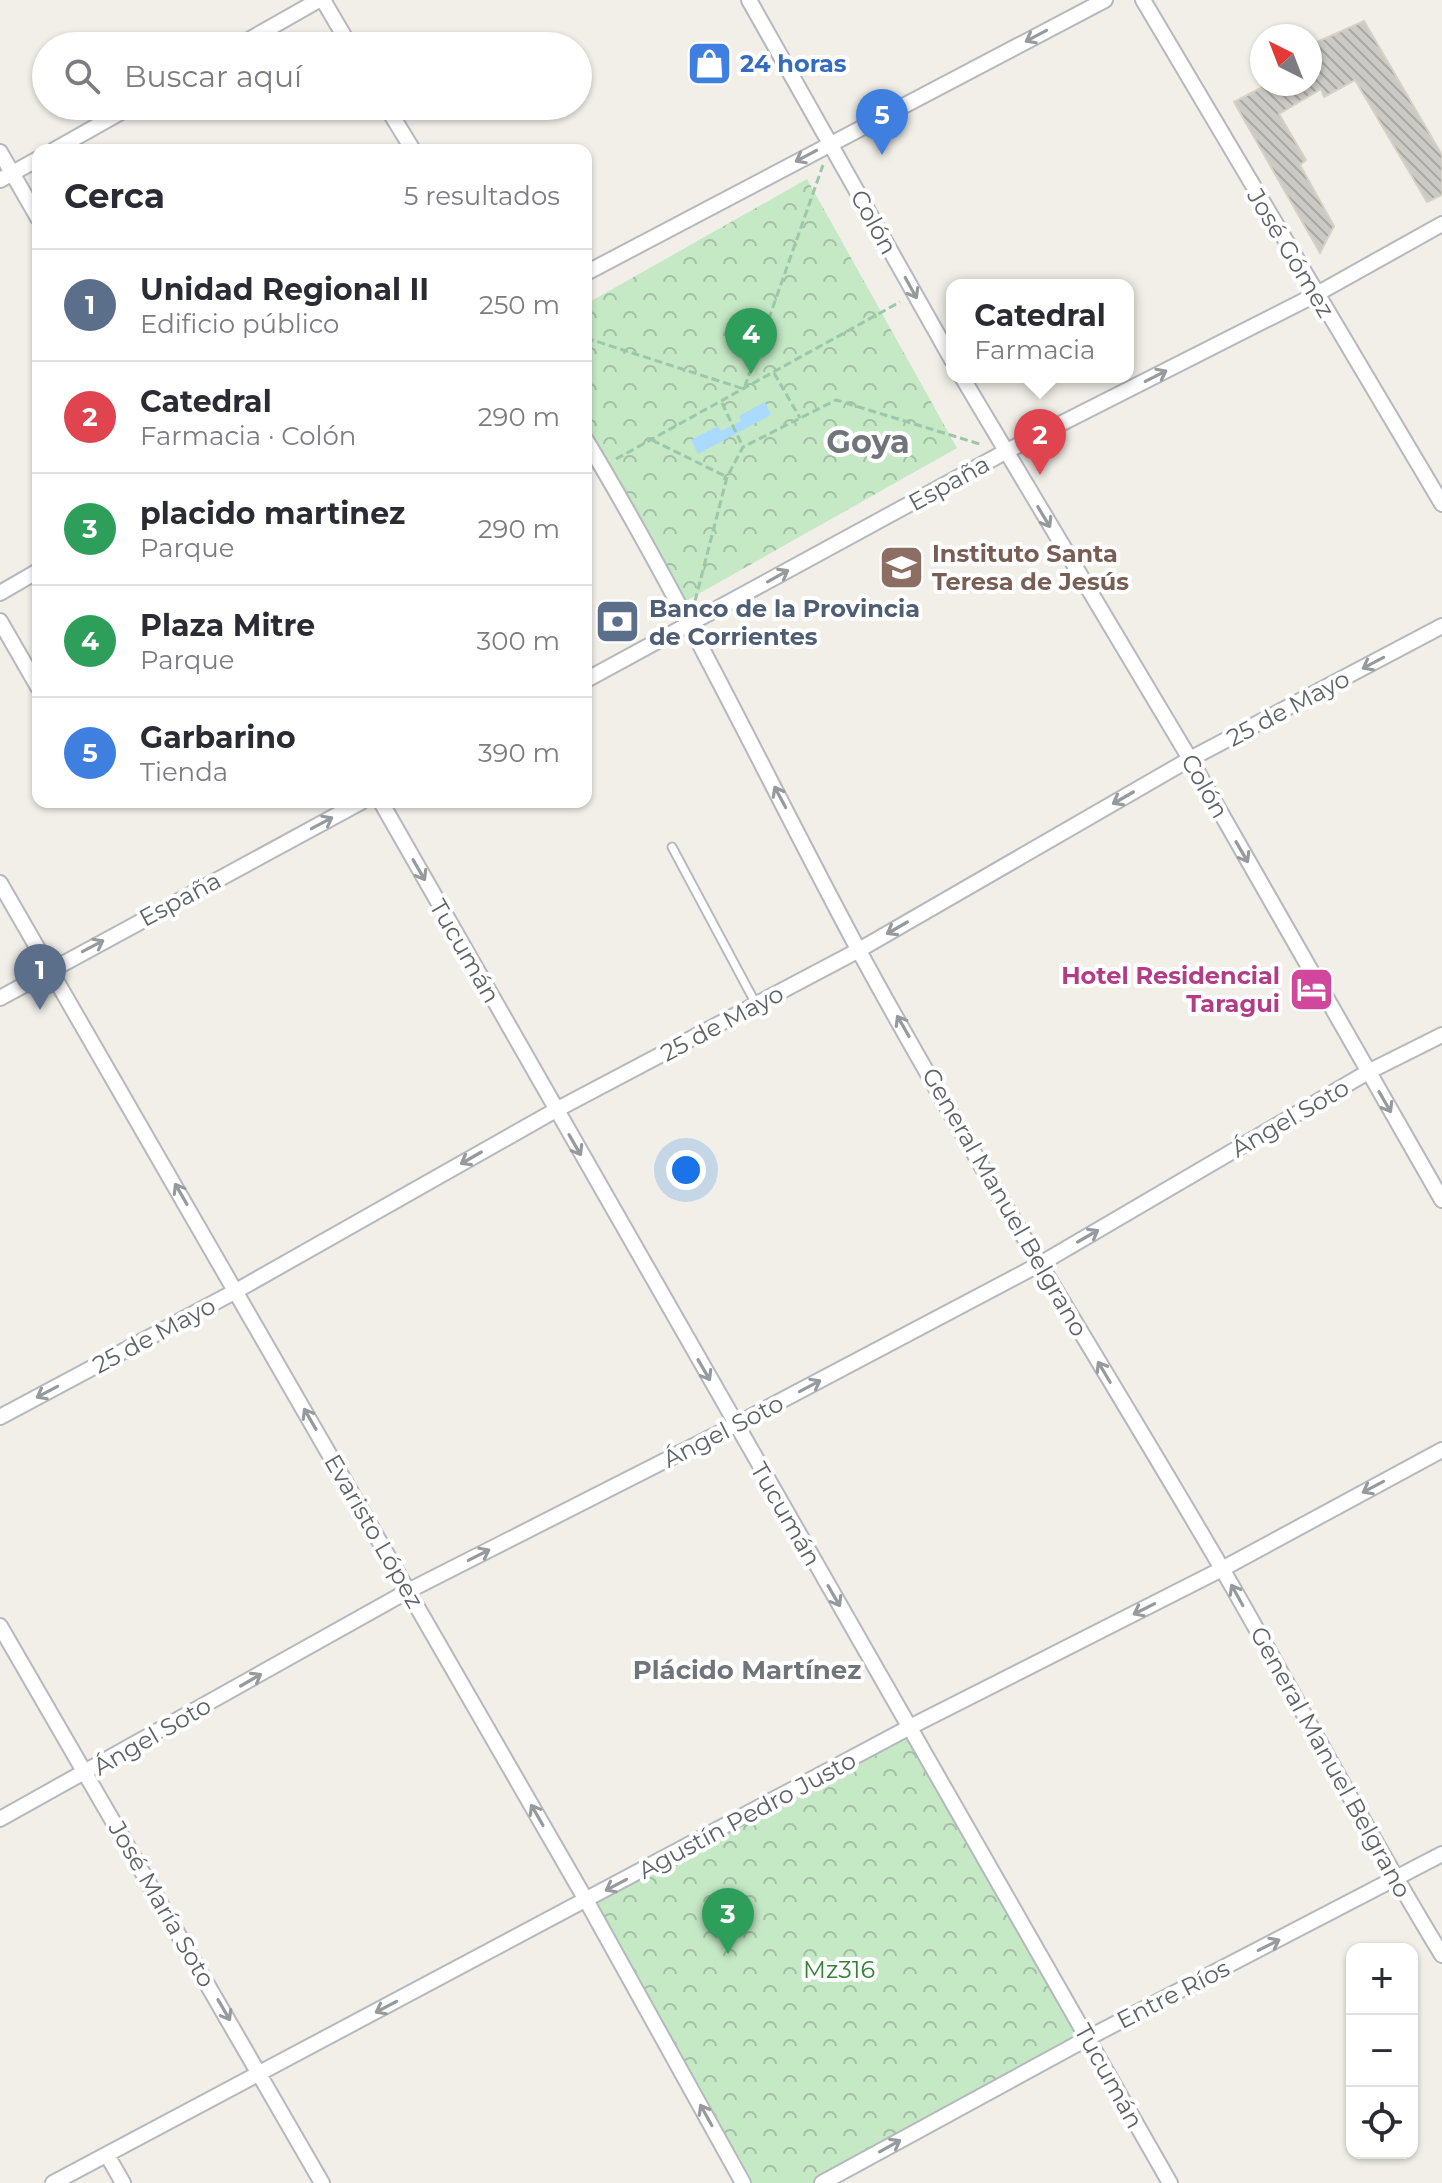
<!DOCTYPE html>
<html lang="es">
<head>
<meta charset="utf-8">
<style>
	:root { --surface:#fff; --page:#f7f7f7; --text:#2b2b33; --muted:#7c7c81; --line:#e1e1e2; --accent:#7c3aed }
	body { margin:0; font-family:Montserrat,sans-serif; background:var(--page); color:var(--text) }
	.controls { position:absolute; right:24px; bottom:24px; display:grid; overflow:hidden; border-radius:16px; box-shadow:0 2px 6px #0004 }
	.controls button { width:72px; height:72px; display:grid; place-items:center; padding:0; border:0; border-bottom:2px solid var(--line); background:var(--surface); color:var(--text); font:40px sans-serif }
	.compass { position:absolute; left:1250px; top:24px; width:72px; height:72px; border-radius:50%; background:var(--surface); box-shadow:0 2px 6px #0004; rotate:318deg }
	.you { position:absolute; left:686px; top:1170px; width:28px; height:28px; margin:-20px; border:6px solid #fff; border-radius:50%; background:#1a73e8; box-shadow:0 0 0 12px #1a73e833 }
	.badge { display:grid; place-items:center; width:52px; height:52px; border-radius:50%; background:var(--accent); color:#fff; font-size:26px; font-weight:700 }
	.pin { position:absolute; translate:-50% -66px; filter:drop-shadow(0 2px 4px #0008) }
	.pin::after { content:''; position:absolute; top:42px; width:28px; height:24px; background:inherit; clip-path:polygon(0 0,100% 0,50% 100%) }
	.popup { position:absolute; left:946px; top:279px; width:188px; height:104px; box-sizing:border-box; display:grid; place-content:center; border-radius:16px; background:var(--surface); filter:drop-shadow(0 2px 6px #0005); font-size:26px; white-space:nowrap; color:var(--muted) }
	.popup b { font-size:30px; color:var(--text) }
	.popup::after { content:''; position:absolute; left:50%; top:100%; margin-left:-16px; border:16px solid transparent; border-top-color:var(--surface) }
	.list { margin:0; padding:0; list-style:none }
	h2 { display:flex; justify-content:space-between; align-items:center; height:104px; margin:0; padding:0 32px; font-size:34px }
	h2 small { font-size:26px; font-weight:400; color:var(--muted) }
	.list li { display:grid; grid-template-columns:52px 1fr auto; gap:24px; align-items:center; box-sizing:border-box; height:112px; padding:0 32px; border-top:2px solid var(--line) }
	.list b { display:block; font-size:30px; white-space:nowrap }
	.list p { margin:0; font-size:26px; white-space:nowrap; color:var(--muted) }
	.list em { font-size:26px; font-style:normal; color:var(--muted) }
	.icon { flex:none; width:44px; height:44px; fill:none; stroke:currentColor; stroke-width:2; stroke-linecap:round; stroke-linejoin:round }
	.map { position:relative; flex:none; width:1442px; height:2183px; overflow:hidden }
	.search { position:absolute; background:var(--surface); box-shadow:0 2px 6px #0004; left:32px; top:32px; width:560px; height:88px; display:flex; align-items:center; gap:20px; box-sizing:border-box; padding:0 28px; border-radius:44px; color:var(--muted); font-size:30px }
	.panel { position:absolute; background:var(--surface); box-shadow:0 2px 6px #0004; left:32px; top:144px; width:560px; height:664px; border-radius:16px }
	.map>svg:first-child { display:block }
	.park { fill:url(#park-crowns) }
	.water { fill:#aadaff }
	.building { fill:url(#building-back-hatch); stroke:#d6d1c6; stroke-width:2 }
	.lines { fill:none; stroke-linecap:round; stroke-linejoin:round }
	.lane-casing { stroke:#b5b8bc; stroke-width:11 }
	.street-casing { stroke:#b5b8bc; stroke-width:18 }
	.path { stroke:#9cc7a9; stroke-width:3; stroke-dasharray:8 4; stroke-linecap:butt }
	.lane { stroke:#fff; stroke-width:7 }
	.street { stroke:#fff; stroke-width:14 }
	.oneway { stroke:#979a9d }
	.labels { text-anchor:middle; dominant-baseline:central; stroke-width:8; stroke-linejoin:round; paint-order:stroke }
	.shop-label { font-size:24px; font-weight:bold; fill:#366cbe; stroke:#fff; text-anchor:start }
	.street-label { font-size:24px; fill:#5f6368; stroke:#fff }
	.education-label { font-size:24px; font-weight:bold; fill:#785e54; stroke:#fff; text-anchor:start }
	.service-label { font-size:24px; font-weight:bold; fill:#4e5e75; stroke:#fff; text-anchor:start }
	.hotel-label { font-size:24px; font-weight:bold; fill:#b23c85; stroke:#fff; text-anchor:end }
	.park-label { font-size:24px; fill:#348238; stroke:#fff }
	.neighbourhood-label { font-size:26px; font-weight:bold; fill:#70757a; stroke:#fff }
	.district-label { font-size:32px; font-weight:bold; fill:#70757a; stroke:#fff }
</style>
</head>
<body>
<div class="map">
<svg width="1442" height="2183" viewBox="0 0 1442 2183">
	<defs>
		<pattern id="park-crowns" width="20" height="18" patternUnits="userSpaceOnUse" patternTransform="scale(2)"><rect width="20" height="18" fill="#c5e8c5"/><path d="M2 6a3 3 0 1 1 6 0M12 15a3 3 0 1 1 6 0" fill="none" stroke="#a3c0a4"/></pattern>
		<pattern id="building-back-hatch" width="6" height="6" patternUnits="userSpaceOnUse" patternTransform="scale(2)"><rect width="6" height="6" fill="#cccac5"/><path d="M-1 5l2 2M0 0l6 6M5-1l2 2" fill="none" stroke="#a9a8a4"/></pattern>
	</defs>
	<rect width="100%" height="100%" fill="#f1efe8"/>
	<path class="park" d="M807,179L957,448L677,606L586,444V304Z
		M910,1727L1088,2038L822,2183H743L586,1900Z"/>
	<path class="water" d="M765,402L771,415L698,454L691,440L718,426L721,431L741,421L739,416Z"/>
	<path class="building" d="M1364,21L1442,155V195L1427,202L1355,80L1324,97L1321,89L1279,114L1306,160L1300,165L1334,226L1320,253L1234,102L1268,84H1310V62L1317,58L1310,45Z"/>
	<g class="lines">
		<defs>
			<path id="lane" d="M672,847L756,1004"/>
			<path id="street" d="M323,0L350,46
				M749,0L952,360
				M1143,0L1442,504
				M238,46L319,0
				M386,106L413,150
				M54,150L132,106
				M0,152L38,218
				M0,180L38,159
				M586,273L1105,0
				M962,377L1190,759L1442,1200
				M586,440C685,605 767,779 858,949C972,1159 1101,1361 1221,1567C1296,1696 1364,1828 1442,1955
				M0,593L38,571
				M0,621L38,687
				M586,680L1005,452L1315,295L1442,224
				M381,802L1170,2183
				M0,883L586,1900L743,2183
				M0,998L361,802
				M0,1417L236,1291L556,1110L859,950L1190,759L1442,626
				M0,1626L322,2183
				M0,1819L408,1591L735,1425L1040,1264L1368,1072L1442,1035
				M107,2155L123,2183
				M53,2183L910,1727L1222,1569L1442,1450
				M822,2183L1088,2038L1442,1854"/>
		</defs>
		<use href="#lane" class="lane-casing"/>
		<use href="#street" class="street-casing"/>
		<path class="path" d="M586,338L744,389L823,165
			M774,373L800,418
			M722,403L743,447
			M652,440L727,477
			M616,459L900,302
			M695,601L727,477L743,447L836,400L983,445"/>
		<use href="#lane" class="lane"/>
		<use href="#street" class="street"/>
	</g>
	<defs><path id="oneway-shaft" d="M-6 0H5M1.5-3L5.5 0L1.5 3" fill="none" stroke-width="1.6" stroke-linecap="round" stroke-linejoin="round" transform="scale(2)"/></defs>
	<g class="oneway">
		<use href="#oneway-shaft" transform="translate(1036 36) rotate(152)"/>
		<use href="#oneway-shaft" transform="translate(806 156) rotate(152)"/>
		<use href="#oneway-shaft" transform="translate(911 288) rotate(61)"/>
		<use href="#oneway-shaft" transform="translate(1156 376) rotate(-27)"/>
		<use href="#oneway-shaft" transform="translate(1044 517) rotate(59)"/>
		<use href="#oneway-shaft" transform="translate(778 576) rotate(-29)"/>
		<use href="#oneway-shaft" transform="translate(1373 663) rotate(152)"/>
		<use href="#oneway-shaft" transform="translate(780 797) rotate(-118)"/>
		<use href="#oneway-shaft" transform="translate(1123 798) rotate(150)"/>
		<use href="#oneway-shaft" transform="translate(322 823) rotate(-28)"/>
		<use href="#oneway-shaft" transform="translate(1242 852) rotate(60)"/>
		<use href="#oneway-shaft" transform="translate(419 870) rotate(60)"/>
		<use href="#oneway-shaft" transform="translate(897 928) rotate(150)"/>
		<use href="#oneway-shaft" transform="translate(93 946) rotate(-28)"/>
		<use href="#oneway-shaft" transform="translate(903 1026) rotate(-120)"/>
		<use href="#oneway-shaft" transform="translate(1385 1102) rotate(60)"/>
		<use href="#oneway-shaft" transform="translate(575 1145) rotate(60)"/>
		<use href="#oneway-shaft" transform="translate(471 1158) rotate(150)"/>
		<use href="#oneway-shaft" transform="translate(181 1194) rotate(-120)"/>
		<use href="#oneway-shaft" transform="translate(1088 1236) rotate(-30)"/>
		<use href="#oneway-shaft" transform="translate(704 1370) rotate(60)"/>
		<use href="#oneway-shaft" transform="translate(1104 1372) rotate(-121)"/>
		<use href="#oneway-shaft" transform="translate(810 1386) rotate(-28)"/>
		<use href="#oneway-shaft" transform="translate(47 1392) rotate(152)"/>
		<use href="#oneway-shaft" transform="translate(310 1419) rotate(-120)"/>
		<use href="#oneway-shaft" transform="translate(1373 1487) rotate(152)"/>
		<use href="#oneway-shaft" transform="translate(479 1555) rotate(-27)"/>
		<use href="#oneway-shaft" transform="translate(1237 1595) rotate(-119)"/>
		<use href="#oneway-shaft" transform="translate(834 1596) rotate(60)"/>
		<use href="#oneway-shaft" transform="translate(1144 1609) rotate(153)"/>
		<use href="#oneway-shaft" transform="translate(251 1680) rotate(-30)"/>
		<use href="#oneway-shaft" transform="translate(537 1815) rotate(-120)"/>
		<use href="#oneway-shaft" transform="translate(616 1885) rotate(152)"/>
		<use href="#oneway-shaft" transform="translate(1269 1945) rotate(-27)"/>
		<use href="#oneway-shaft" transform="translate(386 2007) rotate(152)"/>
		<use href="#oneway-shaft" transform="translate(224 2010) rotate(60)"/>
		<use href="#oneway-shaft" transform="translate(706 2115) rotate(-119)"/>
		<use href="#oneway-shaft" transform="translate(890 2146) rotate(-29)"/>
	</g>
	<defs>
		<symbol id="shop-square" viewBox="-11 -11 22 22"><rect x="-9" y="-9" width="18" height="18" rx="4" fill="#3f7fe0" stroke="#fff"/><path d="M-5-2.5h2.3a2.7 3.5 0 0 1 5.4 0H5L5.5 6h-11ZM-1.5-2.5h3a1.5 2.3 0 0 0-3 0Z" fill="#fff"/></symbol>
		<symbol id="school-square" viewBox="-11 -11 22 22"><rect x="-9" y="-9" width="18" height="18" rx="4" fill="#8d6e63" stroke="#fff"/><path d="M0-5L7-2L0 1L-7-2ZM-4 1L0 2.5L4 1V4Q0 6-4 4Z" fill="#fff"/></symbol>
		<symbol id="bank-square" viewBox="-11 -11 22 22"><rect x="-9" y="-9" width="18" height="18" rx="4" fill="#5c6f8a" stroke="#fff"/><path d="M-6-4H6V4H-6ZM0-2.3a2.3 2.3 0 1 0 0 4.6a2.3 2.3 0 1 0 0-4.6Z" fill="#fff"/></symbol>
		<symbol id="hotel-square" viewBox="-11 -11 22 22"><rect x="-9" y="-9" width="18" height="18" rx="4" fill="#d1479c" stroke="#fff"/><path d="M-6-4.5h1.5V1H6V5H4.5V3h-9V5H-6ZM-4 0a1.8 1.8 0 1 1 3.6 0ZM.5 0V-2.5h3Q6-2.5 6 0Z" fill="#fff"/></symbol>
	</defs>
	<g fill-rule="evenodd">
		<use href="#shop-square" x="684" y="38" width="51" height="51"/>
		<use href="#school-square" x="876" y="542" width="51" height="51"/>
		<use href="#bank-square" x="592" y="596" width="51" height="51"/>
		<use href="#hotel-square" x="1286" y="964" width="51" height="51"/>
	</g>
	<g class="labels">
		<g class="shop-label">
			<text x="740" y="63">24 horas</text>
		</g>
		<g class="street-label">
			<text transform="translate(874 222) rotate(61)">Colón</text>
			<text transform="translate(1291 253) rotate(59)">José Gómez</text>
			<text transform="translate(949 483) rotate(-29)">España</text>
			<text transform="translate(1288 708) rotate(-28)">25 de Mayo</text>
			<text transform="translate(1205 786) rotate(60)">Colón</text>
			<text transform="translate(180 899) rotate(-28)">España</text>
			<text transform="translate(465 951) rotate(60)">Tucumán</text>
			<text transform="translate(722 1023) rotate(-28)">25 de Mayo</text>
			<text transform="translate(1290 1118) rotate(-30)">Ángel Soto</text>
			<text transform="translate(1005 1202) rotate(60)">General Manuel Belgrano</text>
			<text transform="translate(154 1335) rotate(-28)">25 de Mayo</text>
			<text transform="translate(723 1431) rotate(-27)">Ángel Soto</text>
			<text transform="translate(786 1514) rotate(60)">Tucumán</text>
			<text transform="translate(374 1531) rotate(60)">Evaristo López</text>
			<text transform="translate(152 1736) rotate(-30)">Ángel Soto</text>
			<text transform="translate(1331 1762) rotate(61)">General Manuel Belgrano</text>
			<text transform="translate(747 1815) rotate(-28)">Agustín Pedro Justo</text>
			<text transform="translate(162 1904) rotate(60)">José María Soto</text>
			<text transform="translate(1173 1994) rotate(-27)">Entre Ríos</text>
			<text transform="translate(1109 2076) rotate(61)">Tucumán</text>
		</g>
		<g class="education-label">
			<text x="932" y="553">Instituto Santa<tspan x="932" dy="28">Teresa de Jesús</tspan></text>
		</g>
		<g class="service-label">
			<text x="649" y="608">Banco de la Provincia<tspan x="649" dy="28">de Corrientes</tspan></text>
		</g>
		<g class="hotel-label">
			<text x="1280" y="975">Hotel Residencial<tspan x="1280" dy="28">Taragui</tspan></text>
		</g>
		<g class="park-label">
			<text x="839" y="1969">Mz316</text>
		</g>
		<g class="neighbourhood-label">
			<text x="747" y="1670">Plácido Martínez</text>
		</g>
		<g class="district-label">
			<text x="868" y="441">Goya</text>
		</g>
	</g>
</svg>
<div class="controls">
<button>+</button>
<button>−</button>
<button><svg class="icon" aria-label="locate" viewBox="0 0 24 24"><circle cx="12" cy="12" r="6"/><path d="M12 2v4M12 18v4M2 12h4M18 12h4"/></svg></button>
</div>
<svg class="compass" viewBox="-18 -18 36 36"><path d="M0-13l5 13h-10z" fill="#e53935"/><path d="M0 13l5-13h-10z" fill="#7c7c81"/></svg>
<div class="you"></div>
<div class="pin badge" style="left:40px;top:1010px;background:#5c6f8a">1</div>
<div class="pin badge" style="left:1040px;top:475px;background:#e0444e">2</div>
<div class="popup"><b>Catedral</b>Farmacia</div>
<div class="pin badge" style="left:728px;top:1954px;background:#2e9e5b">3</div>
<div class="pin badge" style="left:751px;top:374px;background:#2e9e5b">4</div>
<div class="pin badge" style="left:882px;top:155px;background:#3f7fe0">5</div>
<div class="search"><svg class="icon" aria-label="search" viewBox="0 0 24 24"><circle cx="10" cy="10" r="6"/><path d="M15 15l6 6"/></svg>Buscar aquí</div>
<section class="panel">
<h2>Cerca<small>5 resultados</small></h2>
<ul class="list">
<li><span class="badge" style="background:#5c6f8a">1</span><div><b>Unidad Regional II</b><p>Edificio público</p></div><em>250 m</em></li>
<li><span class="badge" style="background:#e0444e">2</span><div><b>Catedral</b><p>Farmacia · Colón</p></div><em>290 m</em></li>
<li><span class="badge" style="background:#2e9e5b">3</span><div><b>placido martinez</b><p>Parque</p></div><em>290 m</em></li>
<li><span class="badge" style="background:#2e9e5b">4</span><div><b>Plaza Mitre</b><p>Parque</p></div><em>300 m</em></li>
<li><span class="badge" style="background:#3f7fe0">5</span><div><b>Garbarino</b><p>Tienda</p></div><em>390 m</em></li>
</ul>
</section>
</div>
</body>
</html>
